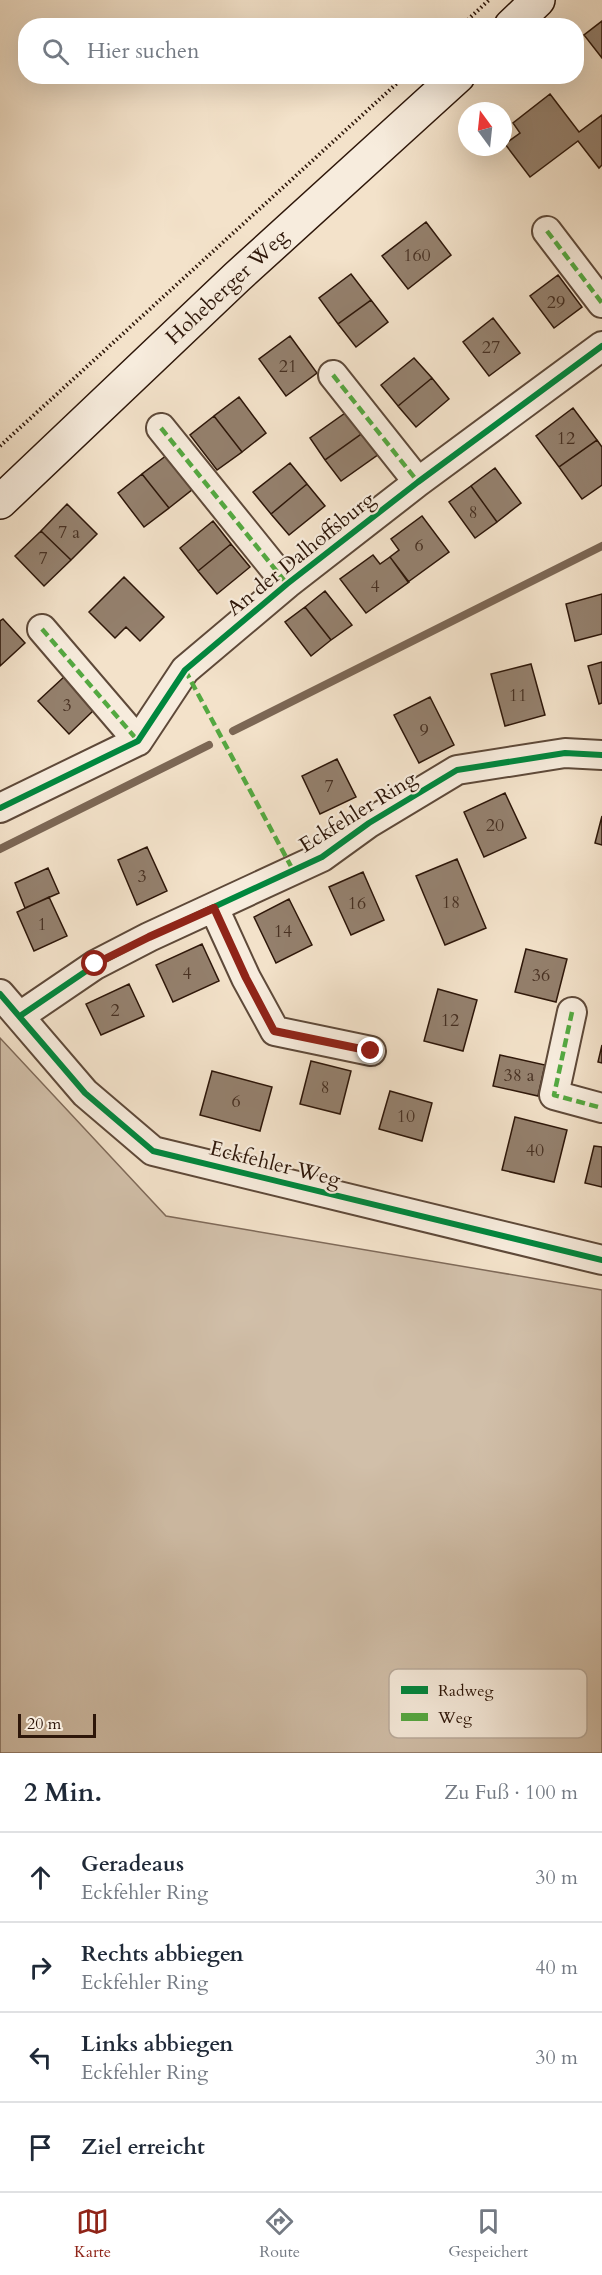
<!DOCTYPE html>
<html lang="de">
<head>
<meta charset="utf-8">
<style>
	:root { --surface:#fff; --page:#f2f2f3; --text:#1f2937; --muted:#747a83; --line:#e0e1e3; --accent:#8f2418 }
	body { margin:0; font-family:Cardo,serif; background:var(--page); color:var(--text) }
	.compass { position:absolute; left:458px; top:102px; width:54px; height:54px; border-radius:50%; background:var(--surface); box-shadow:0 6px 24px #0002; rotate:345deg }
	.scale { position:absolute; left:18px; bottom:15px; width:78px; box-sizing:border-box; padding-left:6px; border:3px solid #2d1609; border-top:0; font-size:16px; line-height:21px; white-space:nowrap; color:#2d1609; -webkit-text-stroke:4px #f7ecdd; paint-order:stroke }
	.stop { position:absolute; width:18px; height:18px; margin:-14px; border:4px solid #8f2418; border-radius:50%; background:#fff }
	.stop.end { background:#8f2418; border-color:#fff; box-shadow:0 2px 6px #0008 }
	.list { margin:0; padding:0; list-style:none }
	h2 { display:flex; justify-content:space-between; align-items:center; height:78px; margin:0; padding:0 24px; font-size:26px }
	h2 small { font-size:20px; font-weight:400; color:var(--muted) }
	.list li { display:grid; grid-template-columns:39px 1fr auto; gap:18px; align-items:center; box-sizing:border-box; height:90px; padding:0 24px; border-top:2px solid var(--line) }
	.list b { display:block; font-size:22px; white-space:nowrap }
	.list p { margin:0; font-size:20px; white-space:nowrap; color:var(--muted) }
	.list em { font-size:20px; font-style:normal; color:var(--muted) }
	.icon { flex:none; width:33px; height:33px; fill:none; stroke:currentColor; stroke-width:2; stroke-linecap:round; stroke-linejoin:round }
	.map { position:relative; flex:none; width:602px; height:1753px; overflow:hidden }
	.search { position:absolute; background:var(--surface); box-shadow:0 6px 24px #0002; left:18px; right:18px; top:18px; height:66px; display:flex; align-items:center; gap:15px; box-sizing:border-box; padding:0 21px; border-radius:24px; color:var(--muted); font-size:22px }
	.sheet { height:438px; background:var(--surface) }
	nav { display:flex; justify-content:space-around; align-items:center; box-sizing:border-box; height:84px; border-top:2px solid var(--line); background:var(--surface); font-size:16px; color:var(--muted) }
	nav a { display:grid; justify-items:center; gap:3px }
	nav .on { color:var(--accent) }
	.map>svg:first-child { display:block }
	.green { fill:#d1bfa9; stroke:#7f6a59; stroke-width:1.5 }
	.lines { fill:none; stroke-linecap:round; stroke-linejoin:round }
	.stream { stroke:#7c6755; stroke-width:8 }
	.building { fill:#94806d; stroke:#2d1609; stroke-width:1.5 }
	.street-casing { stroke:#5e4939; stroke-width:32 }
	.secondary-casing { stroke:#2d1609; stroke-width:36 }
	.path { stroke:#2d1609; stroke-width:4; stroke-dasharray:1.5 3; stroke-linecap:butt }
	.street { stroke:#f7ecdd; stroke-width:28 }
	.secondary { stroke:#f7ecdd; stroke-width:33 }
	.quiet { stroke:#54a941; stroke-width:4.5; stroke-dasharray:9 4.5; stroke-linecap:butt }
	.cycleway-casing { stroke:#f7ecdd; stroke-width:10 }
	.cycleway { stroke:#00873e; stroke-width:6 }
	.route { stroke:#8f2418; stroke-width:8 }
	.labels { text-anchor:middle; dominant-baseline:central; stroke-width:4.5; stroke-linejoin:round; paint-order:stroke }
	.number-label { font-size:18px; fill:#473022 }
	.street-label { font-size:21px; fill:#2d1609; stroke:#f7ecdd }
	.key { fill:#f7ecdd; stroke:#baac9d; stroke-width:1.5 }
	.key-label { font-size:16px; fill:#2d1609 }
</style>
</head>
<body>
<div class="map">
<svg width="602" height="1753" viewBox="0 0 602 1753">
	<rect width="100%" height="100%" fill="#f3e2ca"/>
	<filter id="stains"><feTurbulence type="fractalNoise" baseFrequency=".00333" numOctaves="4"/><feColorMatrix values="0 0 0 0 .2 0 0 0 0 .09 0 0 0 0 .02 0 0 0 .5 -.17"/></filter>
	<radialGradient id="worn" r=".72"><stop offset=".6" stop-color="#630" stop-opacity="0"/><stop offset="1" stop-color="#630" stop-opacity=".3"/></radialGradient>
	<path class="green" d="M0,1038L166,1216L602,1290V1753H0Z"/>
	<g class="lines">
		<path class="stream" d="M233,731L602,546
			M0,849L209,745"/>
	</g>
	<path class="building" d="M602,21V58L584,35Z
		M550,94L579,132L602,115V165L599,168L578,141L530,177L505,144L520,133L513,123Z
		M426,222L451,255L408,289L382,256Z
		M351,274L371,300L338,324L319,298Z
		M558,275L582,307L554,328L530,296Z
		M371,300L388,322L356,347L338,324Z
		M493,318L520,353L489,376L463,342Z
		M290,336L317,373L286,396L259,359Z
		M414,358L432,378L398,406L381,385Z
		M432,378L449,399L416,427L398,406Z
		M239,397L266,433L242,452L214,416Z
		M573,408L597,440L559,467L536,436Z
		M348,411L364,432L325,460L310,438Z
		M214,416L242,452L217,470L190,435Z
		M364,432L379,454L341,481L325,460Z
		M597,440L602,447V485L582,499L559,467Z
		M167,455L193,489L169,508L142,474Z
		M290,463L307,484L271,514L253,492Z
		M495,468L521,503L497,522L471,486Z
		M142,474L169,508L144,527L118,493Z
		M307,484L325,506L289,535L271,514Z
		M471,486L497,522L475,538L449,502Z
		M67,504L97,534L71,560L41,531Z
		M422,516L449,552L408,582L390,557L399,550L391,539Z
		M213,521L231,544L198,571L180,548Z
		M41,531L71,560L44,586L15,556Z
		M231,544L250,567L217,594L198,571Z
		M373,555L380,564L390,557L409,582L366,613L340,579Z
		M124,577L164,617L140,641L126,627L115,638L89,612Z
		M325,591L352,625L331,640L305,607Z
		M602,594V634L575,641L566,604Z
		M305,607L331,640L311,656L285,622Z
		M3,619L25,643L0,666V621Z
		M602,662V703L599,704L588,666Z
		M531,664L545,715L505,726L491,674Z
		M65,676L95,709L69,734L38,701Z
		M430,697L454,745L419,763L394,715Z
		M337,759L356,797L320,814L302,776Z
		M505,793L526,838L484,857L464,812Z
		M602,816V845L595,843Z
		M147,847L167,891L137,905L118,860Z
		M457,859L486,928L445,945L416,876Z
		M48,868L59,893L25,908L15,883Z
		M363,872L384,920L351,935L329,887Z
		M49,897L67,936L34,951L17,912Z
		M289,899L312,945L276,963L254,917Z
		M202,944L219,981L173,1002L156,965Z
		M526,949L567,959L556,1002L515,992Z
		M129,984L144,1016L101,1035L86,1004Z
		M438,989L477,1000L463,1051L424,1041Z
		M602,1045V1063L598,1062Z
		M500,1055L545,1065L538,1096L493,1086Z
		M311,1061L351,1071L340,1114L300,1104Z
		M212,1071L272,1087L260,1131L200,1115Z
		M390,1091L432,1103L422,1141L379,1129Z
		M515,1117L567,1130L554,1182L502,1170Z
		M594,1146L602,1147V1187L585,1183Z"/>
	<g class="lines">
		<defs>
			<path id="street" d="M547,231L602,303
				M333,375L418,482
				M161,428L287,584
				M42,629L138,741
				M0,808L138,741L185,670L287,584L418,482L602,346
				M214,908L246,978L275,1031L371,1051
				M0,994L85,1093L153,1151L602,1260
				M572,1012L554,1095L602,1108
				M20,1016L95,965L149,937L322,857L369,823L457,770L565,753L602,755"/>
			<path id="secondary" d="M511,26L538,0
				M0,502L237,277L458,76"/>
		</defs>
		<use href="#street" class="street-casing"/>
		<use href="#secondary" class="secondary-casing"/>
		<path class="path" d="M461,26L489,0
			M0,446L405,76"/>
		<use href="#street" class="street"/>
		<use href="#secondary" class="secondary"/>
		<path class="quiet" d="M547,231L602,303
			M333,375L418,482
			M161,428L287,584
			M42,629L138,741
			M185,670L293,870
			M214,908L246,978L275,1031L371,1051
			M572,1012L554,1095L602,1108"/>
		<defs>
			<path id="cycleway" d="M0,808L138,741L185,670L287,584L418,482L602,346
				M0,994L85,1093L153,1151L602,1260
				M20,1016L95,965L149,937L322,857L369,823L457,770L565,753L602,755"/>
		</defs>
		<use href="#cycleway" class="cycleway-casing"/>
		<use href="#cycleway" class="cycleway"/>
	</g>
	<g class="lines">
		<path class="route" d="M95,964L149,937L214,908L246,978L274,1031L371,1051"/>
	</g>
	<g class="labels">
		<g class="number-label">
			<text x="417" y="255">160</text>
			<text x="556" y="302">29</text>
			<text x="491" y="347">27</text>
			<text x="288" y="366">21</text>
			<text x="566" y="438">12</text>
			<text x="473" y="512">8</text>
			<text x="69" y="532">7 a</text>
			<text x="419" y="545">6</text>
			<text x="43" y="558">7</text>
			<text x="375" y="586">4</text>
			<text x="518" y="695">11</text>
			<text x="67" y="705">3</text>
			<text x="424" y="730">9</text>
			<text x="329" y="786">7</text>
			<text x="495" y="825">20</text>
			<text x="142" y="876">3</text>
			<text x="451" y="902">18</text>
			<text x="357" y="903">16</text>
			<text x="42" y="924">1</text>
			<text x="283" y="931">14</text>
			<text x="187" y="973">4</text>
			<text x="541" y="975">36</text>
			<text x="115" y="1010">2</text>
			<text x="450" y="1020">12</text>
			<text x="519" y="1075">38 a</text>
			<text x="325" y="1087">8</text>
			<text x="236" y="1101">6</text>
			<text x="406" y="1116">10</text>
			<text x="535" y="1150">40</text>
		</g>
		<g class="street-label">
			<text transform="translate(227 287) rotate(-43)">Hoheberger Weg</text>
			<text transform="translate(301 554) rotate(-39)">An der Dalhoffsburg</text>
			<text transform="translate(358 812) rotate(-32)">Eckfehler Ring</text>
			<text transform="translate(275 1164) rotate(14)">Eckfehler Weg</text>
		</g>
	</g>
	<rect x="389" y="1669" width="198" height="69" rx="9" class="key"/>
	<rect x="401" y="1686" width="27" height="8" fill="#00873e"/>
	<rect x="401" y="1713" width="27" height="8" fill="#54a941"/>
	<g class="key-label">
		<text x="438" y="1696">Radweg</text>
		<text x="438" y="1723">Weg</text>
	</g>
	<rect width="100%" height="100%" filter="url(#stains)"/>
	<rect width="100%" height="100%" fill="url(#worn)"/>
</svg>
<svg class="compass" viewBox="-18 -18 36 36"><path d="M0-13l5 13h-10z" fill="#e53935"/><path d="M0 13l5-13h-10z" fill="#747a83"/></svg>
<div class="scale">20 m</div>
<div class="stop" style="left:95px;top:964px"></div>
<div class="stop end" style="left:371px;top:1051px"></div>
<div class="search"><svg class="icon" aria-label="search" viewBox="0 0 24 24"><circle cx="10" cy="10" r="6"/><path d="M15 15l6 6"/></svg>Hier suchen</div>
</div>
<section class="sheet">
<h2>2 Min.<small>Zu Fuß · 100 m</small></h2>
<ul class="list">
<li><svg class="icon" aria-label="ahead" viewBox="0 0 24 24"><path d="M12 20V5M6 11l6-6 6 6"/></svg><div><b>Geradeaus</b><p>Eckfehler Ring</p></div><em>30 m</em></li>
<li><svg class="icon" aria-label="right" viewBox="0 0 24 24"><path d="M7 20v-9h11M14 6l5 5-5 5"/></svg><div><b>Rechts abbiegen</b><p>Eckfehler Ring</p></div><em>40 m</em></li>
<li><svg class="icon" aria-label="left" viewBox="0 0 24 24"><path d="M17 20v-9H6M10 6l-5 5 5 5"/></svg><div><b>Links abbiegen</b><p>Eckfehler Ring</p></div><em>30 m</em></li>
<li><svg class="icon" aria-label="arrive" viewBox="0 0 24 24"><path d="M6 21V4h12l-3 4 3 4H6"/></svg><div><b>Ziel erreicht</b></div></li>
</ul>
</section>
<nav>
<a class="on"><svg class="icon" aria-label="map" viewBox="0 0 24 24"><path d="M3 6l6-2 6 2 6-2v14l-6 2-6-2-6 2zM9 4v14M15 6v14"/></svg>Karte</a>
<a><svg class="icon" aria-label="directions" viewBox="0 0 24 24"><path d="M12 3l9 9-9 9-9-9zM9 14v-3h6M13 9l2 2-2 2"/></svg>Route</a>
<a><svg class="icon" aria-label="saved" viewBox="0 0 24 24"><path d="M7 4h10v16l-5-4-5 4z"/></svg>Gespeichert</a>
</nav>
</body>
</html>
